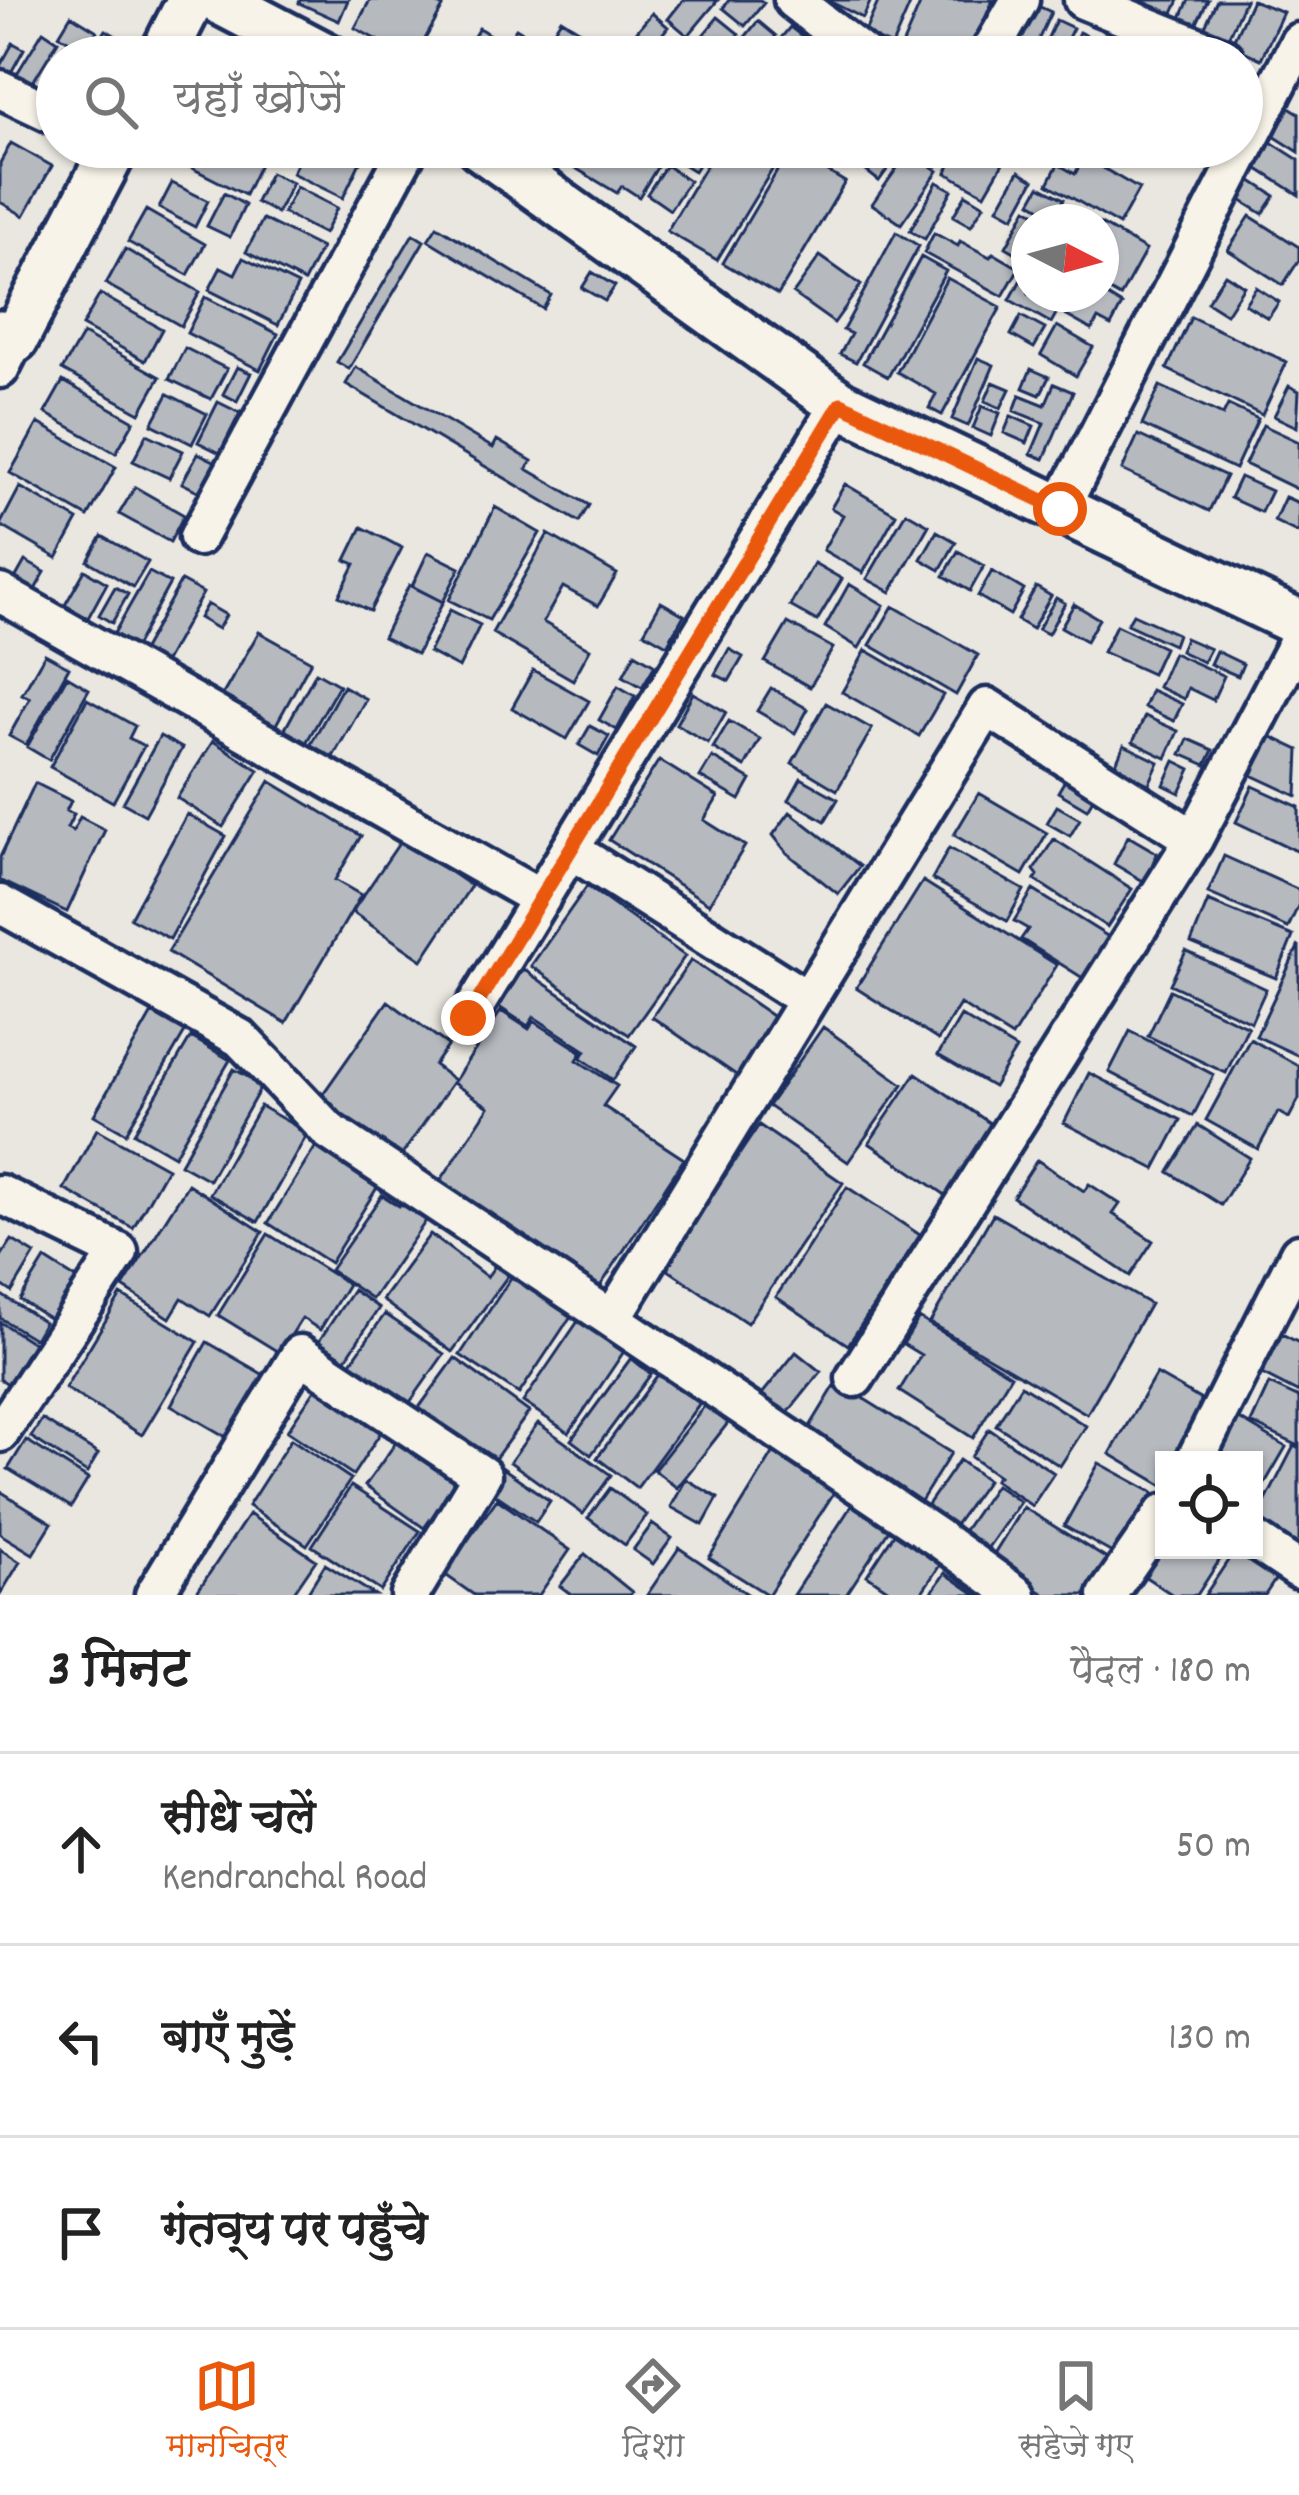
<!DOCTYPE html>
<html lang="hi">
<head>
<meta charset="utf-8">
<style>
	:root { --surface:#fff; --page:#f2f2f2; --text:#222; --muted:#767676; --line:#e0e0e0; --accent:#ea580c }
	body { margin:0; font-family:Dekko,"Playpen Sans Deva",sans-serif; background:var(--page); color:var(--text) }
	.controls { position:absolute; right:36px; bottom:36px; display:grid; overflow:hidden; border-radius:0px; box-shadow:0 3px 9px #0004 }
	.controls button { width:108px; height:108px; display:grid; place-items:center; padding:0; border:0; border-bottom:3px solid var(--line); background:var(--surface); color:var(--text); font:60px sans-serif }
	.compass { position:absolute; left:1011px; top:204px; width:108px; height:108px; border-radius:50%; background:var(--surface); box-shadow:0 3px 9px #0004; rotate:96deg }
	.stop { position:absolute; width:36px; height:36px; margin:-27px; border:9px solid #ea580c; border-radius:50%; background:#fff }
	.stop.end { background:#ea580c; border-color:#fff; box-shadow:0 3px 12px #0008 }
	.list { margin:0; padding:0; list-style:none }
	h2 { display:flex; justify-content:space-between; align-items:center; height:156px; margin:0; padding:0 48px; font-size:51px }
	h2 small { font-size:39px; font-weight:400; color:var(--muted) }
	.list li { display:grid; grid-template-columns:78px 1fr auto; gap:36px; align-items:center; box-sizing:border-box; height:192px; padding:0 48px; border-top:3px solid var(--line) }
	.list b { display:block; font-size:45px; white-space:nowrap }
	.list p { margin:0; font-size:39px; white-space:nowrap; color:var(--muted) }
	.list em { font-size:39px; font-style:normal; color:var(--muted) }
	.icon { flex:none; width:66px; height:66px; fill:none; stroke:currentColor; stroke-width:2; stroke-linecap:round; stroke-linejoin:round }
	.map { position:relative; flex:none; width:1299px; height:1595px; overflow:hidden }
	.search { position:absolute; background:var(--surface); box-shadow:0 3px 9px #0004; left:36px; right:36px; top:36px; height:132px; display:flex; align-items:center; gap:30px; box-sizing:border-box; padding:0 42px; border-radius:66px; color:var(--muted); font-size:45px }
	.sheet { height:732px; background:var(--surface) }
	nav { display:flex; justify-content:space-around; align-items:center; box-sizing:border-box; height:168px; border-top:3px solid var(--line); background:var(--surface); font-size:33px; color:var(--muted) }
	nav a { display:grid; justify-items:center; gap:6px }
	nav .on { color:var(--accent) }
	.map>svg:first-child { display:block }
	.building { fill:#b6babf; stroke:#1b2f5e; stroke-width:3 }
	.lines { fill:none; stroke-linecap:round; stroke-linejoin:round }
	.minor-casing { stroke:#1b2f5e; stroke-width:45 }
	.tertiary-casing { stroke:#1b2f5e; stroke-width:54 }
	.minor { stroke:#f7f3e8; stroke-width:36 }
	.tertiary { stroke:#f7f3e8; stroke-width:45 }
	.route { stroke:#ea580c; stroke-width:15 }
</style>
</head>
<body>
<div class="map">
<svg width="1299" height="1595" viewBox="0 0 1299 1595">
	<rect width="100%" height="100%" fill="#eae7e0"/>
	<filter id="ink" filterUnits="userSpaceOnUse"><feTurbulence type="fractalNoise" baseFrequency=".00833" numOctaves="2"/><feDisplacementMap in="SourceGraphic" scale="24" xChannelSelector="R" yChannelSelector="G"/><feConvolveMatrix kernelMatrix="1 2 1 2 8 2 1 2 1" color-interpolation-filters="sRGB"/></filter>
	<g filter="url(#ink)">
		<path class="building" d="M300,0H348L339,21L299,3Z
			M370,0H431L443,7L415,57H408L355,28Z
			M683,0H718L688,36L668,19Z
			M729,0H760L764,3L745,26L723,8Z
			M827,0H871L863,18Z
			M879,0H912L892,46L864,34Z
			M922,0H993L968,57H908L899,53Z
			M1025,0L1051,12L1035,47L1007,34Z
			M1137,0H1179L1171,18Z
			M1189,0H1208L1194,29L1179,22Z
			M1217,0H1245L1225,44L1202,33Z
			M1252,0L1283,12L1261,59L1231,45Z
			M652,13L668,27L654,45L637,31Z
			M71,15L97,31L85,50L59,35Z
			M718,17L739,34L720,57H706L694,46Z
			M561,19L619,55L618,57H537Z
			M1056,20L1073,28L1061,52L1045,44Z
			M758,21L776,36L759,57H729Z
			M790,27L803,37L794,47L801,57H791L776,44Z
			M479,28L505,45L516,28L539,42L530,57H461Z
			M106,30L121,39L110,57H100L92,52Z
			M43,31L58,41L28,90L13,80Z
			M1079,32L1108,45L1102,57H1068Z
			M13,43L24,49L3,87L0,66Z
			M64,45L84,57H57V109L34,94Z
			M1286,105L1299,113V152L1269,133Z
			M1263,137L1299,160V195L1247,162Z
			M11,143L52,166L24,216L0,202V163Z
			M197,147H237L262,160L245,195L188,166Z
			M305,147H355L365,152L343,198L292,173Z
			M584,147H638L661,161L639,197L622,186L617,193L572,166Z
			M656,147H709L694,171Z
			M717,147H786L717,260L667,231Z
			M875,147H903L879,181L861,167Z
			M913,147H951L937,166Z
			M960,147H990L1007,156L985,194L946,173Z
			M790,149L845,182L778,295L723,263Z
			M909,151L938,171L901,224L872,204Z
			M1084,157L1139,189L1119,225L1048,184L1058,164L1075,174Z
			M666,165L689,181L670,210L647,194Z
			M1019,171L1034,180L1014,217L998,208Z
			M270,173L292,183L277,213L256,202Z
			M1246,177L1275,196L1263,214L1234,196Z
			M937,182L952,190L925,239L910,231Z
			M172,183L208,201L195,227L159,208Z
			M1040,186L1064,199L1054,216L1031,202Z
			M296,187L337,208L324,234L283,213Z
			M224,193L245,205L230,237L207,226Z
			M966,194L984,205L971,226L953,216Z
			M1027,208L1047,220L1029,222L1025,258L1006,247Z
			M146,210L205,244L188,275L128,242Z
			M1250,216L1299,247V260L1283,285L1228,250Z
			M263,219L321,248L304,282L246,252Z
			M1101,224L1146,250L1120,297L1101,286Z
			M437,226L551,295L543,309L428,240Z
			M896,232L919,246L856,362L840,354L851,334L843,330Z
			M934,233L958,246L960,241L990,257L993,253L1019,268L1003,296L924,253Z
			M413,234L424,241L349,369L337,362Z
			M125,249L200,292L181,326L106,284Z
			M820,256L861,285L834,323L793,294Z
			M921,257L946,271L888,377L863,363Z
			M243,258L298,285L278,325L209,290L221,267L235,274Z
			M592,272L615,286L605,301L582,288Z
			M1024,274L1029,277V294H1048L1045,298L1060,307L1051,323L1010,300Z
			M1225,274L1244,286L1226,314L1207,302Z
			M947,278L1001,307L942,415L929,408L936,394L897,372Z
			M1256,287L1279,302L1268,318L1245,304Z
			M1101,292L1122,305L1111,326L1098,319L1092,330L1065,315L1072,304L1058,296Z
			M100,294L162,329L145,361L82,326Z
			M205,297L278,334L260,370L187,333Z
			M1021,316L1045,329L1034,348L1011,335Z
			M1191,317L1287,362L1262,415L1167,369Z
			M1057,326L1093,347L1076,376L1041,355Z
			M83,334L160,377L140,413L62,370Z
			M185,348L227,369L211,399L169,379Z
			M978,358L994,365L968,426L952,419Z
			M237,367L251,373L237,401L223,394Z
			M356,367L493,448L497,440L532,461L527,469L589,505L579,522L346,384Z
			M1031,369L1049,377L1040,395L1023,388Z
			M63,381L134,421L116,453L45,413Z
			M993,382L1010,389L1001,408L985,401Z
			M1054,384L1073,392L1044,459L1031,454L1044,423L1014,411L1020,395L1045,405Z
			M1160,386L1223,415L1228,405L1258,419L1235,469L1142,425Z
			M1289,386L1299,391L1297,427L1274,416Z
			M168,394L207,414L192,444L152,424Z
			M218,402L240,413L220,453L198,442Z
			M982,406L1000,413L991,436L973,428Z
			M1011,416L1034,426L1027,443L1004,433Z
			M38,423L116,467L88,517L10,473Z
			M1263,425L1299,442V490L1245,464Z
			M147,434L183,451L169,478L133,461Z
			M1138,435L1226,476L1209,511L1122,470Z
			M198,453L216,462L200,492L182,483Z
			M1240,477L1271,491L1261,512L1230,498Z
			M845,484L896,514L863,573L823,550L843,515L831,508Z
			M20,487L78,520L57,558L0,525Z
			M135,487L184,515L170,542L119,514Z
			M1285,497L1299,503V533L1274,521Z
			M495,507L540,533L489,620L449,600Z
			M906,512L929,525L891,592L867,579Z
			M362,527L402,548L370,611L339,596L355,564L346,560Z
			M937,531L956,542L940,570L921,559Z
			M548,534L617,574L598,606L563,587L543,622L590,649L573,680L492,633Z
			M102,536L148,562L133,587L88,561Z
			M958,551L984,566L970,591L944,576Z
			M428,552L460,568L443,602L412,586Z
			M25,561L45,572L28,602L8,591Z
			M814,563L842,579L817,621L790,606Z
			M85,570L107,583L88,618L65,605Z
			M992,571L1024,590L1010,615L978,596Z
			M149,572L170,583L134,649L112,637Z
			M181,581L203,593L163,665L141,653Z
			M849,584L884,605L859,648L825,627Z
			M409,585L443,602L417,654L383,637Z
			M115,587L128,594L112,623L99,615Z
			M1036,587L1051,596L1032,629L1017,620Z
			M1056,598L1065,603L1048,634L1038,629Z
			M661,602L684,615L667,645L644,632Z
			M207,604L226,615L218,629L199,618Z
			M1074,604L1099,619L1086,641L1061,627Z
			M893,606L978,655L956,695L870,645Z
			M450,610L480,625L459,668L429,652Z
			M1133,614L1177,634L1173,645L1127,624Z
			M788,623L833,648L810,687L765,662Z
			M1116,625L1164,648L1152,674L1103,652Z
			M259,632L311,661L273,730L219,701Z
			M1185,638L1210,649L1203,662L1180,651Z
			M729,649L743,657L729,681L715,674Z
			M866,650L943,695L919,736L842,692Z
			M1216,651L1243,664L1238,676L1210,664Z
			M635,653L655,665L642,687L623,676Z
			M1173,653L1224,676L1213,700L1188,688L1184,699L1158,687Z
			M45,654L69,667L26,745L9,736L30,698L22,694Z
			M533,670L589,701L567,739L512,708Z
			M316,672L339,685L302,750L280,738Z
			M67,676L89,689L49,760L27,747Z
			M343,686L366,699L330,762L308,749Z
			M618,686L635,696L617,730L599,720Z
			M771,688L808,709L795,733L757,711Z
			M1151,690L1182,704L1174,721L1144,707Z
			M693,693L726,712L708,743L676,724Z
			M87,699L135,726L129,738L144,746L113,802L50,767Z
			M826,703L872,729L837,790L792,763Z
			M1145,716L1178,731L1166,758L1133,742Z
			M729,721L760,739L745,767L713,748Z
			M590,726L609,736L598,756L579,745Z
			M160,736L182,748L145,815L123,803Z
			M1270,736L1299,750L1297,796L1252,775Z
			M1188,739L1213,750L1206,765L1181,754Z
			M213,741L259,770L223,827L177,798Z
			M1124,745L1159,762L1149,784L1114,768Z
			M712,757L751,780L740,800L700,777Z
			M659,760L718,797L704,820L745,846L709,904L609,840Z
			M1175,761L1191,769L1180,793L1164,785Z
			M1071,770L1100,787L1087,809L1058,792Z
			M801,778L838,799L825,821L789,800Z
			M270,781L361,836L335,880L361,895L286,1023L168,952Z
			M35,783L71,801L66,811L74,814L67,828L73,831L80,817L105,830L67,912L0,880V857Z
			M1253,786L1299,807V852L1236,822Z
			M979,793L1047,833L1023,875L954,835Z
			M1057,806L1080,819L1070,836L1047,823Z
			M790,812L860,866L838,894L787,853L773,835Z
			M187,814L226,836L170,939L130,918Z
			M1128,836L1157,853L1145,882L1114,864Z
			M402,839L471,886L422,960L352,912Z
			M1054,839L1132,889L1107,927L1035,880L1038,875L1034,870Z
			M949,848L1024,890L1007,921L932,879Z
			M1224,856L1299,890V904L1288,928L1208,893Z
			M923,881L1057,965L1012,1037L960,1004L938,1040L856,988Z
			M587,886L685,956L629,1035L531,966Z
			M1033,890L1112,939L1086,980L1021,939L1028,929L1014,921Z
			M1208,901L1293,936L1276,978L1191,943Z
			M1299,945V1056L1256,1036Z
			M1186,951L1266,989L1251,1022L1170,984Z
			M691,960L778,1020L739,1077L652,1017Z
			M523,969L636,1046L613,1080L581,1058L586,1051L534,1017L528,1026L499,1007Z
			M1170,990L1248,1027L1226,1073L1148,1036Z
			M388,1001L448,1045L434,1065L454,1080L399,1159L318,1101Z
			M501,1011L529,1029L534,1021L582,1052L577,1060L617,1086L603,1106L684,1159L599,1288L439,1183L489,1107L453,1083Z
			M152,1013L185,1032L126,1133L94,1115Z
			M961,1016L1016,1049L993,1087L938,1055Z
			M823,1027L903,1084L848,1162L768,1106Z
			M1130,1031L1214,1075L1193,1116L1109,1072Z
			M191,1037L230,1060L174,1156L134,1133Z
			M1250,1039L1299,1066V1099L1289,1118L1278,1112L1258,1149L1206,1120Z
			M234,1069L262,1085L209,1180L180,1164Z
			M916,1073L994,1126L947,1196L869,1143Z
			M1089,1073L1181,1120L1155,1169L1064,1123Z
			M260,1106L308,1133L258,1222L210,1194Z
			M759,1125L843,1183L747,1323L664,1267Z
			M1198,1125L1250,1158L1221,1205L1169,1172Z
			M97,1129L167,1168L133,1228L64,1189Z
			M318,1143L380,1183L330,1263L268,1223Z
			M1037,1160L1084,1191L1089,1184L1120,1204L1113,1214L1153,1241L1130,1276L1013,1197Z
			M188,1184L263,1232L210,1316L182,1298L170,1318L123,1287Z
			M847,1187L920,1235L848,1345L776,1297Z
			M382,1195L399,1206L407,1195L432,1212L372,1299L330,1270Z
			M993,1214L1150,1304L1087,1414L930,1323Z
			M268,1234L348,1284L320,1330L302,1318L280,1353L218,1315Z
			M430,1234L487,1277L497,1263L510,1273L452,1352L382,1300Z
			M12,1240L35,1254L12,1292L0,1284V1258Z
			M45,1259L86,1285L61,1326L20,1300Z
			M516,1270L575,1310L519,1394L460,1355Z
			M353,1290L379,1308L344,1362L317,1344Z
			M0,1294L44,1322L34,1339L0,1318Z
			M121,1295L198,1342L142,1435L65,1388Z
			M585,1311L631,1341L569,1433L523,1402Z
			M385,1314L444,1354L408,1405L350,1364Z
			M919,1318L1011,1375L973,1438L899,1391L921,1355L903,1344Z
			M0,1322L33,1343L8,1384L0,1379Z
			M1282,1334L1299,1343V1393L1262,1374Z
			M207,1342L271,1379L235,1442L171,1405Z
			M796,1352L821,1372L782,1420L758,1399Z
			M455,1358L529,1412L492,1463L418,1409Z
			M631,1358L651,1374L591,1455L571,1440Z
			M667,1362L708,1392L637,1488L597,1458Z
			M1156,1374L1212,1406L1181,1460H1164V1486L1110,1454Z
			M837,1382L951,1453L916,1509L803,1438Z
			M1269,1384L1299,1398V1446L1251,1423Z
			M1021,1385L1086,1426L1060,1466L996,1425Z
			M316,1388L381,1432L353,1475L287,1431Z
			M705,1405L728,1423L677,1488L654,1470Z
			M1236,1417L1286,1447L1254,1502V1460H1210Z
			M42,1419L98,1454L87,1473L31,1437Z
			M538,1423L611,1475L583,1514L510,1462Z
			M989,1429L1054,1473L1032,1506L994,1480L998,1476L971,1457Z
			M291,1439L351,1479L307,1545L248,1506Z
			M26,1440L88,1479L71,1507L8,1469Z
			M397,1441L456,1483L424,1528L365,1486Z
			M1294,1446L1299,1449V1549L1254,1524Z
			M775,1450L837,1488L768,1595L709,1558Z
			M959,1460L987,1480L950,1532L923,1512Z
			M1099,1463L1158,1495L1123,1559L1064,1526Z
			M503,1468L550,1501L536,1522L489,1490Z
			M686,1479L718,1498L703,1525L671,1507Z
			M995,1485L1020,1502L982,1556L958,1539Z
			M351,1486L420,1531L381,1591L312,1546Z
			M610,1488L647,1515L625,1545L588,1518Z
			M0,1491L52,1523L33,1554L0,1534Z
			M859,1494L896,1519L846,1595H793Z
			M497,1499L570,1550L539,1595H474L444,1574Z
			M1023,1507L1115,1564L1095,1595H1046L990,1560Z
			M249,1514L316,1560L292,1595H195Z
			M902,1522L948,1553L920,1595H896L867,1575Z
			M652,1524L672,1538L653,1564L633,1550Z
			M1164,1538V1550H1226L1197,1595H1173L1141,1574Z
			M679,1548L749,1595H647Z
			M0,1549L20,1562L0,1595Z
			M1235,1550H1254L1283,1568L1265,1595H1205Z
			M585,1554L632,1592L630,1595H572L560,1586Z
			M325,1564L375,1595H306Z
			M945,1573L977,1595H930Z"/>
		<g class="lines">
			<defs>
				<path id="minor" d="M793,0L866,57
					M1083,0L1224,57
					M987,57L1020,0
					M0,89L57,116
					M0,369L15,339
					M1060,509L1299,42
					M198,537L409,147
					M0,593L541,899
					M571,850L806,999
					M0,904L240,1038L329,1131L612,1319L987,707L1194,839
					M468,1018L840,404
					M0,1194L119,1252L0,1433
					M612,1319L938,1538L1017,1595
					M855,1378L1194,839L1299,639
					M1195,1460L1299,1253
					M1254,1540L1299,1570
					M154,1595L300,1354L482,1475L410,1595
					M1107,1595L1164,1513"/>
				<path id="tertiary" d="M218,0L327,57
					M162,57L191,0
					M480,147L840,404L1299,623
					M0,334L15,339L115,147"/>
			</defs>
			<use href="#minor" class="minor-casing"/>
			<use href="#tertiary" class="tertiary-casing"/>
			<use href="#minor" class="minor"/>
			<use href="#tertiary" class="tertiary"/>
		</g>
	</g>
	<g class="lines" filter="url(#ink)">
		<path class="route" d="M468,1018L841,404L1060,509"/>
	</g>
</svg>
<div class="controls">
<button><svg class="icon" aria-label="locate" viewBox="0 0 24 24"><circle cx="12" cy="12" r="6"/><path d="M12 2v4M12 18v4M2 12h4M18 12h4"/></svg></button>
</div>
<svg class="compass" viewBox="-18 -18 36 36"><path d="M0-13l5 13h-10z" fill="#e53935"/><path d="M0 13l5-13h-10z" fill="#767676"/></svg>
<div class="stop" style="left:1060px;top:509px"></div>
<div class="stop end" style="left:468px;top:1018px"></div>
<div class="search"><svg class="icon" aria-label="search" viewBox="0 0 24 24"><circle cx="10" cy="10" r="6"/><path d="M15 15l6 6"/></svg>यहाँ खोजें</div>
</div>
<section class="sheet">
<h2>3 मिनट<small>पैदल · 180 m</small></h2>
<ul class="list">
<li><svg class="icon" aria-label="ahead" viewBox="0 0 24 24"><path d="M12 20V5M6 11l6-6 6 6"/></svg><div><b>सीधे चलें</b><p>Kendranchal Road</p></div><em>50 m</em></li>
<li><svg class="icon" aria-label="left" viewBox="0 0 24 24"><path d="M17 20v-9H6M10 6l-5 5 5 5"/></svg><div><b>बाएँ मुड़ें</b></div><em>130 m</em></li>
<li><svg class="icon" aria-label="arrive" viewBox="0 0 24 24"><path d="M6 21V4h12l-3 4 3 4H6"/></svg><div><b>गंतव्य पर पहुँचे</b></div></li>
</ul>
</section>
<nav>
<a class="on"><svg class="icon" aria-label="map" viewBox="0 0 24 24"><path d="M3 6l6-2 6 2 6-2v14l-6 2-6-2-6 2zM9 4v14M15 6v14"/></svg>मानचित्र</a>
<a><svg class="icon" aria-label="directions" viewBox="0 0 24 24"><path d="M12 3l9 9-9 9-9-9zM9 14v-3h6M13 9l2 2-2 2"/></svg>दिशा</a>
<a><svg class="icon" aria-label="saved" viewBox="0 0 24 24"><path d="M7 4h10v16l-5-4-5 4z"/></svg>सहेजे गए</a>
</nav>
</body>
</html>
